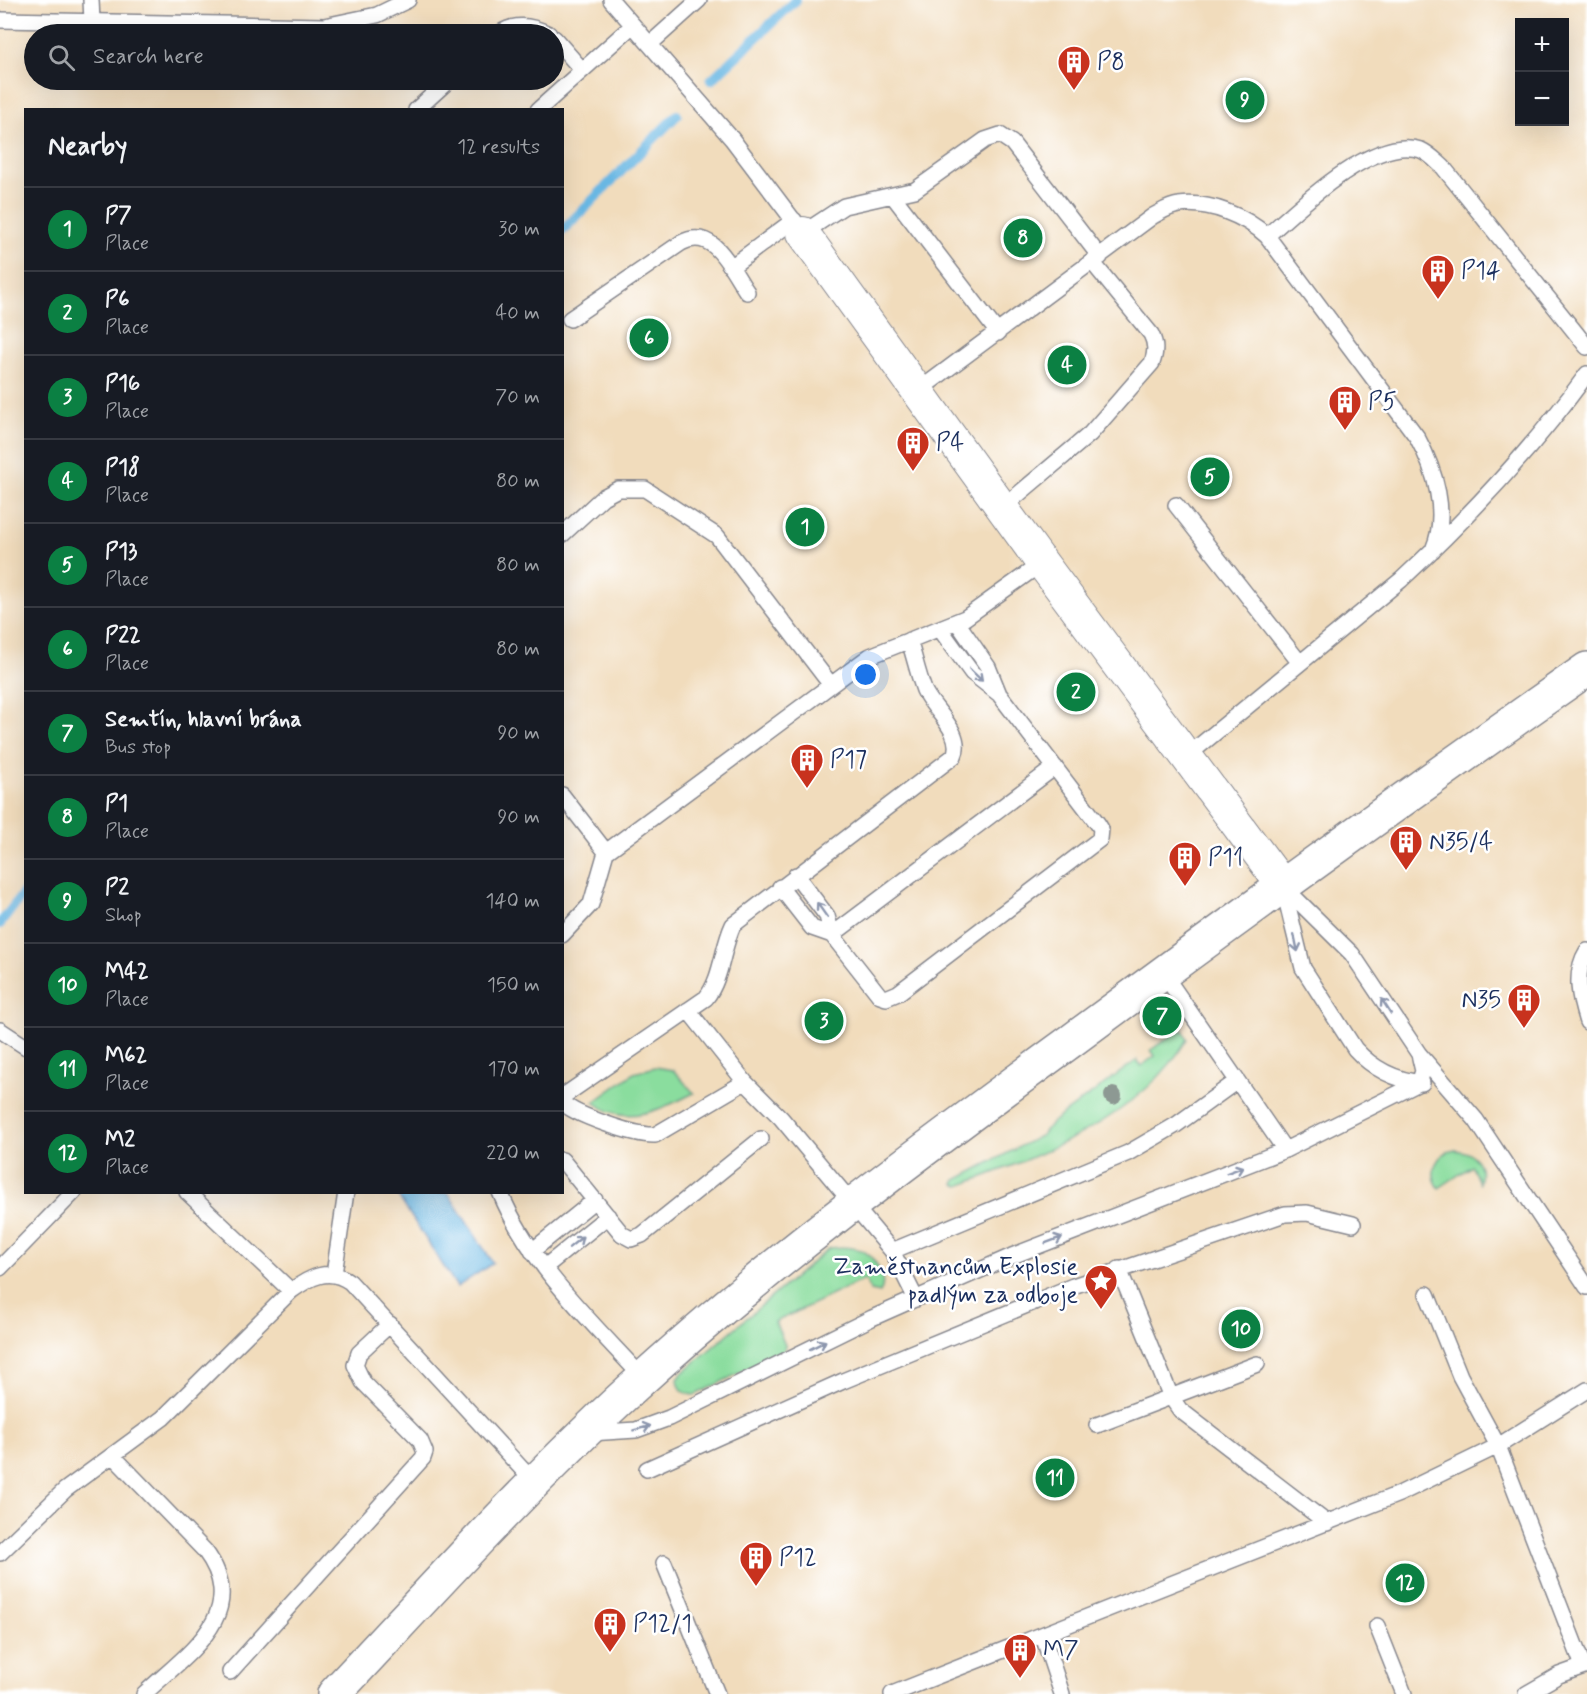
<!DOCTYPE html>
<html lang="en">
<head>
<meta charset="utf-8">
<style>
	:root { --surface:#171b24; --page:#242831; --text:#f1f3f6; --muted:#9ea1a6; --line:#363941; --accent:#0b8043 }
	body { margin:0; font-family:Mynerve,sans-serif; background:var(--page); color:var(--text) }
	.controls { position:absolute; right:18px; top:18px; display:grid; overflow:hidden; border-radius:0px; box-shadow:0 6px 24px #0002 }
	.controls button { width:54px; height:54px; display:grid; place-items:center; padding:0; border:0; border-bottom:2px solid var(--line); background:var(--surface); color:var(--text); font:30px sans-serif }
	.you { position:absolute; left:866px; top:675px; width:21px; height:21px; margin:-15px; border:4px solid #fff; border-radius:50%; background:#1a73e8; box-shadow:0 0 0 9px #1a73e833 }
	.badge { display:grid; place-items:center; width:39px; height:39px; border-radius:50%; background:var(--accent); color:#fff; font-size:20px; font-weight:700 }
	.pin { position:absolute; translate:-50% -50%; border:3px solid #fff; box-shadow:0 2px 6px #0006 }
	.list { margin:0; padding:0; list-style:none }
	h2 { display:flex; justify-content:space-between; align-items:center; height:78px; margin:0; padding:0 24px; font-size:26px }
	h2 small { font-size:20px; font-weight:400; color:var(--muted) }
	.list li { display:grid; grid-template-columns:39px 1fr auto; gap:18px; align-items:center; box-sizing:border-box; height:84px; padding:0 24px; border-top:2px solid var(--line) }
	.list b { display:block; font-size:22px; white-space:nowrap }
	.list p { margin:0; font-size:20px; white-space:nowrap; color:var(--muted) }
	.list em { font-size:20px; font-style:normal; color:var(--muted) }
	.icon { flex:none; width:33px; height:33px; fill:none; stroke:currentColor; stroke-width:2; stroke-linecap:round; stroke-linejoin:round }
	.map { position:relative; flex:none; width:1587px; height:1694px; overflow:hidden }
	.search { position:absolute; background:var(--surface); box-shadow:0 6px 24px #0002; left:24px; top:24px; width:540px; height:66px; display:flex; align-items:center; gap:15px; box-sizing:border-box; padding:0 21px; border-radius:33px; color:var(--muted); font-size:22px }
	.panel { position:absolute; background:var(--surface); box-shadow:0 6px 24px #0002; left:24px; top:108px; width:540px; height:1086px; border-radius:0px }
	.map>svg:first-child { display:block }
	.green { fill:#8add9e; stroke:#52867e; stroke-width:1.5 }
	.water { fill:#69b7e3; stroke:#4273a0; stroke-width:1.5 }
	.lines { fill:none; stroke-linecap:round; stroke-linejoin:round }
	.stream { stroke:#69b7e3; stroke-width:10 }
	.service-casing { stroke:#86868d; stroke-width:18 }
	.minor-casing { stroke:#86868d; stroke-width:34 }
	.primary-casing { stroke:#86868d; stroke-width:36 }
	.service { stroke:#fff; stroke-width:15 }
	.minor { stroke:#fff; stroke-width:32 }
	.primary { stroke:#fff; stroke-width:33 }
	.tree { fill:#8d9993 }
	.oneway { stroke:#8d97ae }
	.labels { text-anchor:middle; dominant-baseline:central; stroke-width:5; stroke-linejoin:round; paint-order:stroke }
	.poi-label { font-size:24px; fill:#1b2f5e; stroke:#fff; text-anchor:start }
</style>
</head>
<body>
<div class="map">
<svg width="1587" height="1694" viewBox="0 0 1587 1694">
	<rect width="100%" height="100%" fill="#fff"/>
	<filter id="ink" filterUnits="userSpaceOnUse"><feTurbulence type="fractalNoise" baseFrequency=".0167" numOctaves="2"/><feDisplacementMap in="SourceGraphic" scale="12" xChannelSelector="R" yChannelSelector="G"/><feConvolveMatrix kernelMatrix="1 2 1 2 8 2 1 2 1" color-interpolation-filters="sRGB"/></filter>
	<filter id="wash" filterUnits="userSpaceOnUse"><feTurbulence type="fractalNoise" baseFrequency=".008" numOctaves="4" result="noise"/><feDisplacementMap in="SourceGraphic" scale="24" xChannelSelector="R" yChannelSelector="G"/><feGaussianBlur stdDeviation="1.35" result="paint"/><feColorMatrix in="noise" values="0 0 0 0 0 0 0 0 0 0 0 0 0 0 0 0 0 1.4 0 .05"/><feComposite in="paint" operator="in"/></filter>
	<g filter="url(#wash)">
		<rect width="100%" height="100%" fill="#f1dcbc"/>
		<path class="green" d="M1183,1030L1187,1039C1142,1118 1039,1156 959,1186L954,1184L956,1180L1042,1135L1050,1124L1137,1060L1141,1066L1155,1056L1151,1050L1176,1032Z
			M655,1067L673,1070L694,1093C663,1109 624,1128 594,1102L634,1073Z
			M1455,1150C1473,1151 1485,1164 1479,1183L1472,1166L1439,1188C1428,1172 1436,1153 1455,1150Z
			M829,1248C839,1247 855,1247 863,1251C876,1258 888,1280 880,1293L871,1291L865,1279L775,1322L785,1345L784,1351L695,1395C684,1395 679,1389 678,1379L681,1374Z"/>
		<path class="water" d="M396,1193H448L493,1263L457,1287Z"/>
		<g class="lines">
			<path class="stream" d="M711,80L796,0
				M562,231L677,115
				M0,924L26,890"/>
		</g>
	</g>
	<g filter="url(#ink)">
		<g class="lines">
			<defs>
				<path id="service" d="M91,0L92,21
					M611,0L732,139L803,233L844,206L915,190L985,140L1000,135L1012,143L1100,257
					M0,20L324,26L377,15L408,0
					M499,34C515,22 533,26 549,34
					M554,38L582,70
					M650,44L699,0
					M416,110L449,80
					M538,110L633,25
					M893,196L998,333
					M1267,236C1299,207 1374,134 1421,150C1430,154 1436,161 1443,167L1587,347
					M731,267L794,220
					M570,319L681,243C714,225 731,269 747,292
					M918,391L1153,216C1161,212 1169,206 1179,205C1209,201 1245,216 1267,236L1417,437C1435,470 1449,514 1433,550
					M1176,505L1300,663
					M1002,508L1090,434L1152,363C1156,352 1156,344 1151,334L1093,263
					M562,535L603,497L618,489H645L717,536L831,685
					M940,629L972,673L999,694L988,667L957,622
					M999,694L1098,824L1101,829L1100,839L898,993L886,998L880,996L832,935L1055,767
					M1187,756L1401,580C1469,517 1533,448 1587,374
					M562,795L606,852
					M1283,886L1352,954L1419,1054L1476,1120L1587,1287
					M1283,886L1303,968L1355,1049C1373,1069 1394,1080 1422,1083
					M780,887L812,928L832,935L827,916L796,875
					M562,935L591,904L606,852L870,656L965,618L1042,563
					M1587,951C1573,973 1580,1000 1587,1022
					M1163,973L1285,1150
					M0,1030L26,1047
					M745,1082L781,1118L892,1251L916,1299
					M562,1097L706,998C722,978 722,948 733,925L954,756C965,733 932,709 924,690C918,674 914,656 909,640
					M562,1102C574,1115 636,1136 655,1135L745,1082L688,1010
					M562,1160L622,1234L631,1239L642,1235L761,1139
					M187,1192L291,1291
					M500,1192C530,1265 591,1321 643,1378
					M532,1251L595,1200
					M892,1251L1128,1153L1176,1125L1237,1081
					M545,1267L608,1216
					M0,1268L74,1192
					M1119,1269L1171,1397L1180,1410L1327,1523
					M334,1274L346,1192
					M1427,1294L1460,1376L1498,1446L1583,1666
					M1097,1425L1257,1364
					M590,1433L636,1430L669,1418L872,1318L1012,1256L1285,1150L1419,1083L1423,1071L1419,1054
					M113,1456L205,1551C252,1614 186,1654 144,1694
					M647,1469L843,1381L1073,1286L1285,1214L1307,1213L1353,1224
					M0,1553L65,1490L163,1418L291,1291C310,1277 329,1267 350,1282L533,1481
					M664,1563L717,1694
					M1377,1626L1404,1694
					M1043,1636L1062,1694
					M230,1672L423,1458L425,1452L420,1440L363,1382L355,1365L359,1353L390,1324
					M892,1694L1399,1494L1498,1446L1587,1390
					M1526,1694L1559,1675L1587,1665"/>
				<path id="minor" d="M803,233L1042,563L1283,886"/>
				<path id="primary" d="M334,1694C431,1591 525,1486 630,1390C768,1263 920,1152 1071,1041C1241,915 1413,791 1587,669"/>
			</defs>
			<use href="#service" class="service-casing"/>
			<use href="#minor" class="minor-casing"/>
			<use href="#primary" class="primary-casing"/>
			<use href="#service" class="service"/>
			<use href="#minor" class="minor"/>
			<use href="#primary" class="primary"/>
		</g>
		<circle class="tree" cx="1113" cy="1096" r="9"/>
		<defs><path id="oneway-shaft" d="M-6 0H5M1.5-3L5.5 0L1.5 3" fill="none" stroke-width="1.6" stroke-linecap="round" stroke-linejoin="round" transform="scale(1.5)"/></defs>
		<g class="oneway">
			<use href="#oneway-shaft" transform="translate(976 675) rotate(43)"/>
			<use href="#oneway-shaft" transform="translate(822 910) rotate(-125)"/>
			<use href="#oneway-shaft" transform="translate(1296 943) rotate(78)"/>
			<use href="#oneway-shaft" transform="translate(1386 1006) rotate(-123)"/>
			<use href="#oneway-shaft" transform="translate(1235 1170) rotate(-21)"/>
			<use href="#oneway-shaft" transform="translate(1054 1240) rotate(-21)"/>
			<use href="#oneway-shaft" transform="translate(576 1242) rotate(-39)"/>
			<use href="#oneway-shaft" transform="translate(818 1345) rotate(-27)"/>
			<use href="#oneway-shaft" transform="translate(642 1428) rotate(-15)"/>
		</g>
	</g>
	<defs>
		<symbol id="building-pin" viewBox="-11 -11 22 30"><path d="M0 17L-7.5 6A9.5 9.5 0 1 1 7.5 6Z" fill="#c8321e" stroke="#fff"/><path d="M-4-6H4V6H1V3H-1V6H-4ZM-2.5-4.3h1.7v1.8h-1.7ZM.8-4.3h1.7v1.8H.8ZM-2.5-1h1.7V.8h-1.7ZM.8-1h1.7V.8H.8Z" fill="#fff"/></symbol>
		<symbol id="sight-pin" viewBox="-11 -11 22 30"><path d="M0 17L-7.5 6A9.5 9.5 0 1 1 7.5 6Z" fill="#c8321e" stroke="#fff"/><path d="M0-6L1.8-2.2L6-1.7L2.9 1.2L3.7 5.4L0 3.3L-3.7 5.4L-2.9 1.2L-6-1.7L-1.8-2.2Z" fill="#fff"/></symbol>
	</defs>
	<g fill-rule="evenodd">
		<use href="#building-pin" x="1055" y="43" width="38" height="52"/>
		<use href="#building-pin" x="1419" y="252" width="38" height="52"/>
		<use href="#building-pin" x="1326" y="383" width="38" height="52"/>
		<use href="#building-pin" x="894" y="424" width="38" height="52"/>
		<use href="#building-pin" x="788" y="741" width="38" height="52"/>
		<use href="#building-pin" x="1387" y="823" width="38" height="52"/>
		<use href="#building-pin" x="1166" y="839" width="38" height="52"/>
		<use href="#building-pin" x="1505" y="981" width="38" height="52"/>
		<use href="#sight-pin" x="1082" y="1262" width="38" height="52"/>
		<use href="#building-pin" x="737" y="1539" width="38" height="52"/>
		<use href="#building-pin" x="591" y="1605" width="38" height="52"/>
		<use href="#building-pin" x="1001" y="1631" width="38" height="52"/>
	</g>
	<g class="labels">
		<g class="poi-label">
			<text x="1097" y="62">P8</text>
			<text x="1461" y="271">P14</text>
			<text x="1368" y="402">P5</text>
			<text x="936" y="443">P4</text>
			<text x="830" y="760">P17</text>
			<text x="1429" y="842">N35/4</text>
			<text x="1208" y="858">P11</text>
			<text x="1501" y="1000" text-anchor="end">N35</text>
			<text x="1078" y="1267" text-anchor="end">Zaměstnancům Explosie<tspan x="1078" dy="28">padlým za odboje</tspan></text>
			<text x="779" y="1558">P12</text>
			<text x="633" y="1624">P12/1</text>
			<text x="1043" y="1650">M7</text>
		</g>
	</g>
</svg>
<div class="controls">
<button>+</button>
<button>−</button>
</div>
<div class="you"></div>
<div class="pin badge" style="left:805px;top:527px">1</div>
<div class="pin badge" style="left:1076px;top:692px">2</div>
<div class="pin badge" style="left:824px;top:1021px">3</div>
<div class="pin badge" style="left:1067px;top:365px">4</div>
<div class="pin badge" style="left:1210px;top:477px">5</div>
<div class="pin badge" style="left:649px;top:338px">6</div>
<div class="pin badge" style="left:1162px;top:1016px">7</div>
<div class="pin badge" style="left:1023px;top:238px">8</div>
<div class="pin badge" style="left:1245px;top:100px">9</div>
<div class="pin badge" style="left:1241px;top:1329px">10</div>
<div class="pin badge" style="left:1055px;top:1478px">11</div>
<div class="pin badge" style="left:1405px;top:1583px">12</div>
<div class="search"><svg class="icon" aria-label="search" viewBox="0 0 24 24"><circle cx="10" cy="10" r="6"/><path d="M15 15l6 6"/></svg>Search here</div>
<section class="panel">
<h2>Nearby<small>12 results</small></h2>
<ul class="list">
<li><span class="badge">1</span><div><b>P7</b><p>Place</p></div><em>30 m</em></li>
<li><span class="badge">2</span><div><b>P6</b><p>Place</p></div><em>40 m</em></li>
<li><span class="badge">3</span><div><b>P16</b><p>Place</p></div><em>70 m</em></li>
<li><span class="badge">4</span><div><b>P18</b><p>Place</p></div><em>80 m</em></li>
<li><span class="badge">5</span><div><b>P13</b><p>Place</p></div><em>80 m</em></li>
<li><span class="badge">6</span><div><b>P22</b><p>Place</p></div><em>80 m</em></li>
<li><span class="badge">7</span><div><b>Semtín, hlavní brána</b><p>Bus stop</p></div><em>90 m</em></li>
<li><span class="badge">8</span><div><b>P1</b><p>Place</p></div><em>90 m</em></li>
<li><span class="badge">9</span><div><b>P2</b><p>Shop</p></div><em>140 m</em></li>
<li><span class="badge">10</span><div><b>M42</b><p>Place</p></div><em>150 m</em></li>
<li><span class="badge">11</span><div><b>M62</b><p>Place</p></div><em>170 m</em></li>
<li><span class="badge">12</span><div><b>M2</b><p>Place</p></div><em>220 m</em></li>
</ul>
</section>
</div>
</body>
</html>
